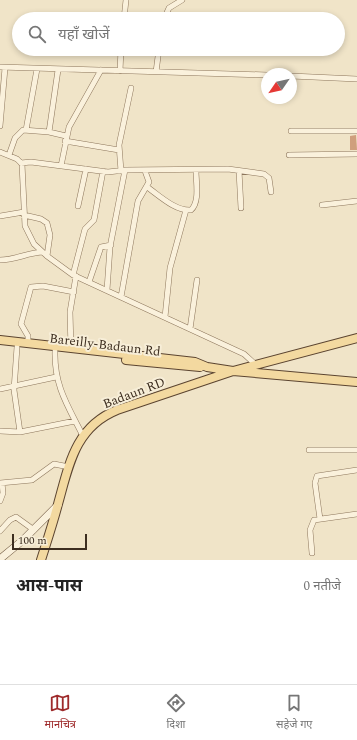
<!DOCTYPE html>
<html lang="hi">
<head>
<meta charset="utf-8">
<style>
	:root { --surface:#fff; --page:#f2f2f2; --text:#222; --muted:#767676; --line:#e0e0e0; --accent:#9e2a2b }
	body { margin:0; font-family:Spectral,"Noto Sans Devanagari",serif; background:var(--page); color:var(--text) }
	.compass { position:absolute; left:261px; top:68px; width:36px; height:36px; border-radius:50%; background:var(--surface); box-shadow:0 2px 6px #0003; rotate:236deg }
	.scale { position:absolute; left:12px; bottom:10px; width:75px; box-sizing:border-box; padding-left:4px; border:2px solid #3d2e20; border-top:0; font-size:11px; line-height:14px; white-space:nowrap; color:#3d2e20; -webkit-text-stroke:3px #f7eed8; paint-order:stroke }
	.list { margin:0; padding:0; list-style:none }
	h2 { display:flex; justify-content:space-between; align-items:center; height:52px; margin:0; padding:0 16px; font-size:17px }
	h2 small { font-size:13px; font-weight:400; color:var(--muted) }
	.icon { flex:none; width:22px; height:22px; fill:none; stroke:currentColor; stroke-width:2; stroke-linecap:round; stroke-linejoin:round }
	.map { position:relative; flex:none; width:357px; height:560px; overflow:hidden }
	.search { position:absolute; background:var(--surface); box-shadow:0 2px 6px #0003; left:12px; right:12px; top:12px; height:44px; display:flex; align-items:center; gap:10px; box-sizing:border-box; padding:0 14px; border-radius:22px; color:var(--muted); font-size:15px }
	.sheet { height:124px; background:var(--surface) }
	nav { display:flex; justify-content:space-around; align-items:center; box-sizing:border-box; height:56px; border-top:1px solid var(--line); background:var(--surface); font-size:11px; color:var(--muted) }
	nav a { display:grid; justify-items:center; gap:2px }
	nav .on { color:var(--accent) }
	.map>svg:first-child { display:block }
	.building { fill:#cf9f7d }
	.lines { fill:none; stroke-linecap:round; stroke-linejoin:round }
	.street-casing { stroke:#8d765c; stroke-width:6 }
	.secondary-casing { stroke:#6f573f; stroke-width:8 }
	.primary-casing { stroke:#5b4430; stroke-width:10 }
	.street { stroke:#faf1dc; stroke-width:5 }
	.secondary { stroke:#faf1dc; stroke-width:7 }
	.primary { stroke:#f3d9a0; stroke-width:8 }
	.labels { text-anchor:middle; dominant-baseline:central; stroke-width:4; stroke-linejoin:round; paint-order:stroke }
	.street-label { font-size:13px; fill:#3d2e20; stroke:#f7eed8 }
</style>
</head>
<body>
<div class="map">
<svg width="357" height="560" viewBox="0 0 357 560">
	<rect width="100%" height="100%" fill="#f0e4c8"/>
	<path class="building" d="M356,135L357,150H350V136Z"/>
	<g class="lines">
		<defs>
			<path id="street" d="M124,19L126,0
				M164,19L169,8L182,0
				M0,67L267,75
				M120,71L121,49
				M156,72L159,49
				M291,76L357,79
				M0,126L5,68
				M26,130L37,69
				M291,131H357
				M49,132L58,70
				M65,141L119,150
				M0,152L17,159L22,164L25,226L34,244L47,256L73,275L244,354L256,365
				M9,155L15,138L23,130L49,132L66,136
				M289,155L357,154
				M21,163L31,162L108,172L125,170L228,169L264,174L269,178L271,192
				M61,166L69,127L101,70
				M121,171L119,145L131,88
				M239,171L241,208
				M147,187C160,196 175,211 191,210C200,202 196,182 196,171
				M322,205L357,201
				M78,206L86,169
				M24,215L41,219L47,223L50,235L47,256
				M0,216L24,212
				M0,260C15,260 27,253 42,252
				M73,275L85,229L94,220L103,171
				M89,282L101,247L111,245
				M107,290L110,247L125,170
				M121,297L138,201L149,182L145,171
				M165,317L170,268L186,210
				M190,329L197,280
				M28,344V336L21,324L31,287L43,286L74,292
				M17,347L14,390L20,432
				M71,349L70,312L76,276
				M55,351C54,386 68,406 83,436
				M0,389L56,377
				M0,431L20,432L75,421
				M309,450H357
				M0,483L32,480L54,464L69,467
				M0,501L3,493L2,483
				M320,519L315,483L317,476L357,470
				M0,531L10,520L16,517L34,530
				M312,553L310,530L314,520L357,514"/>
			<path id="secondary" d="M0,559L23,540L58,505"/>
			<path id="primary" d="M0,340L195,362L207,367L233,371L357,382
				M126,360L200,367
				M41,560C47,541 53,523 58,504C69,465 75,427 117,410L233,371L357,338"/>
		</defs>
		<use href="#street" class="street-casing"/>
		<use href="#secondary" class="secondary-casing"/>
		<use href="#primary" class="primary-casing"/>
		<use href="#street" class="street"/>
		<use href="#secondary" class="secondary"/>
		<use href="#primary" class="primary"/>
	</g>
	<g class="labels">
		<g class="street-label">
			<text transform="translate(105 345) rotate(7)">Bareilly-Badaun Rd</text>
			<text transform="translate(134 393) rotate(-21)">Badaun RD</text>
		</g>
	</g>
</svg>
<svg class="compass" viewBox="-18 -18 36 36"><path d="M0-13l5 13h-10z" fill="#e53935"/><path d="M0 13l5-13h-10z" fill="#767676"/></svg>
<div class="scale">100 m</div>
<div class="search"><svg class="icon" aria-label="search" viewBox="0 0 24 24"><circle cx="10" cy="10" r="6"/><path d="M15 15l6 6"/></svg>यहाँ खोजें</div>
</div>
<section class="sheet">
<h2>आस-पास<small>0 नतीजे</small></h2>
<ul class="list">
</ul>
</section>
<nav>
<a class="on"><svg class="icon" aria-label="map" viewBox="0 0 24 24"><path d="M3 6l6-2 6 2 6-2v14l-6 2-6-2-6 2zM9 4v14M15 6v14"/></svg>मानचित्र</a>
<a><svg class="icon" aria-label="directions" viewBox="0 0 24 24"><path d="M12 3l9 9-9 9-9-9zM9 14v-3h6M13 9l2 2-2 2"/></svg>दिशा</a>
<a><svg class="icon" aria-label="saved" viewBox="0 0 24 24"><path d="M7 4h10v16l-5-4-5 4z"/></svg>सहेजे गए</a>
</nav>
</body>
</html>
